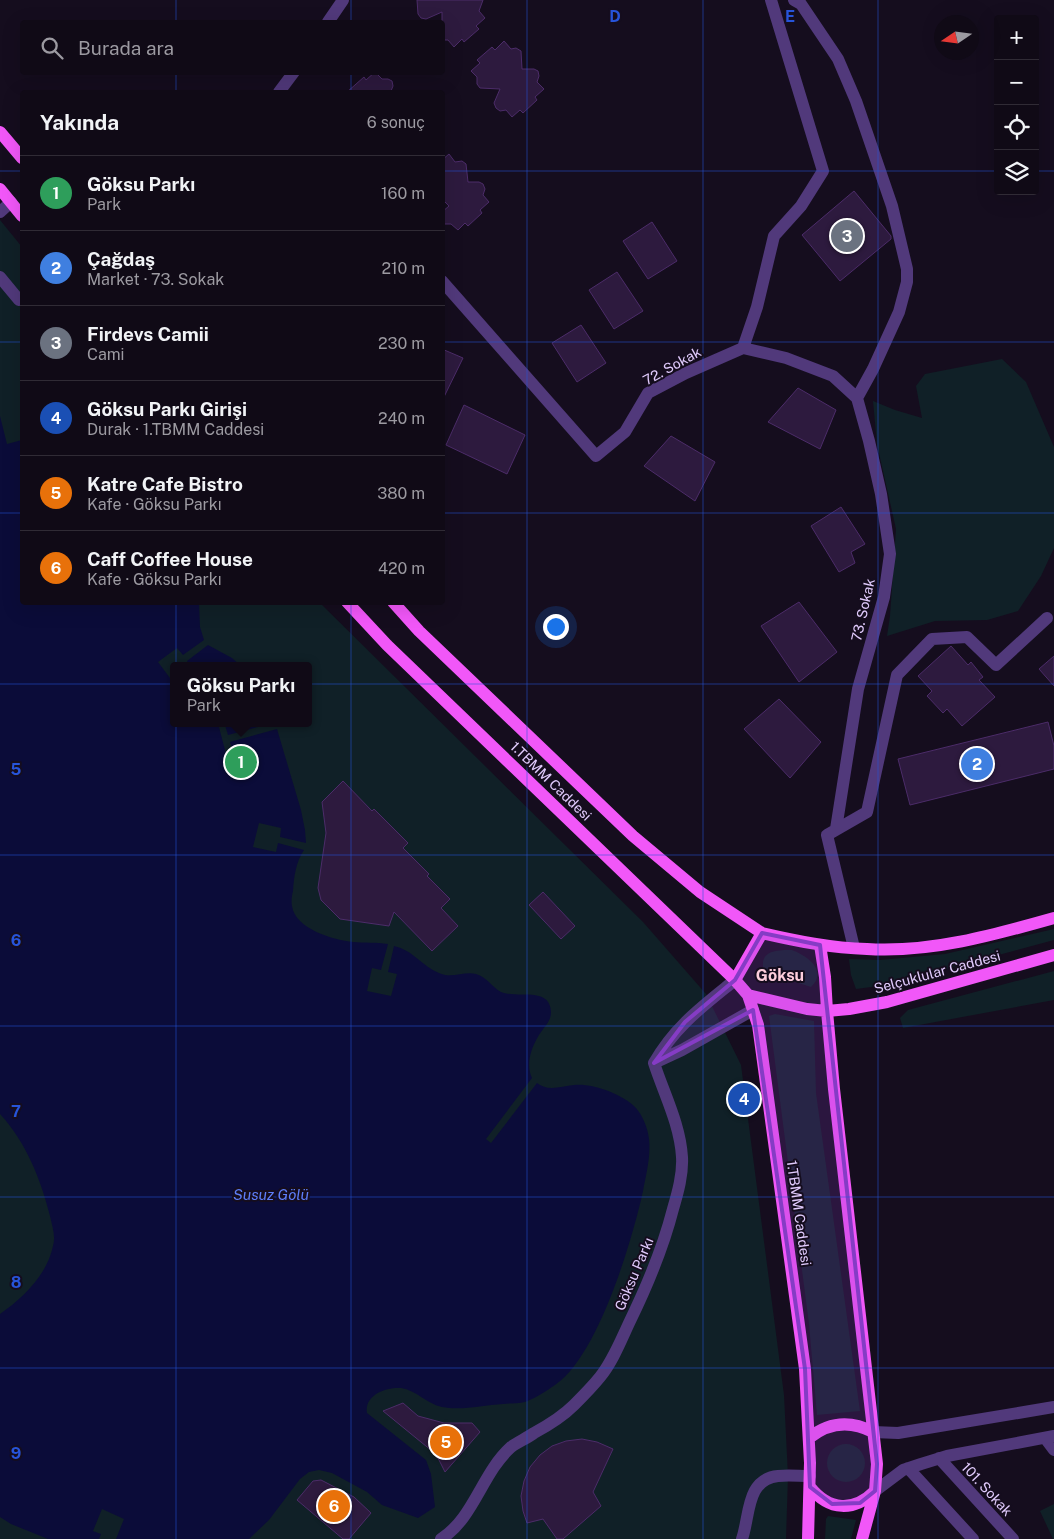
<!DOCTYPE html>
<html lang="tr">
<head>
<meta charset="utf-8">
<style>
	:root { --surface:#100a16; --page:#19131f; --text:#f1f3f6; --muted:#9c9aa1; --line:#302b35; --accent:#098aeb }
	body { margin:0; font-family:"Public Sans",sans-serif; background:var(--page); color:var(--text) }
	.controls { position:absolute; right:15px; top:15px; display:grid; overflow:hidden; border-radius:5px; box-shadow:0 5px 20px #0002 }
	.controls button { width:45px; height:45px; display:grid; place-items:center; padding:0; border:0; border-bottom:1px solid var(--line); background:var(--surface); color:var(--text); font:25px sans-serif }
	.compass { position:absolute; left:934px; top:15px; width:45px; height:45px; border-radius:50%; background:var(--surface); box-shadow:0 5px 20px #0002; rotate:257deg }
	.you { position:absolute; left:555px; top:626px; width:18px; height:18px; margin:-12px; border:4px solid #fff; border-radius:50%; background:#1a73e8; box-shadow:0 0 0 8px #1a73e833 }
	.badge { display:grid; place-items:center; width:32px; height:32px; border-radius:50%; background:var(--accent); color:#fff; font-size:16px; font-weight:700 }
	.pin { position:absolute; translate:-50% -50%; border:2px solid #fff; box-shadow:0 1px 5px #0006 }
	.popup { position:absolute; left:170px; top:662px; width:142px; height:65px; box-sizing:border-box; display:grid; place-content:center; border-radius:5px; background:var(--surface); filter:drop-shadow(0 1px 4px #0005); font-size:16px; white-space:nowrap; color:var(--muted) }
	.popup b { font-size:19px; color:var(--text) }
	.popup::after { content:''; position:absolute; left:50%; top:100%; margin-left:-10px; border:10px solid transparent; border-top-color:var(--surface) }
	.list { margin:0; padding:0; list-style:none }
	h2 { display:flex; justify-content:space-between; align-items:center; height:65px; margin:0; padding:0 20px; font-size:21px }
	h2 small { font-size:16px; font-weight:400; color:var(--muted) }
	.list li { display:grid; grid-template-columns:32px 1fr auto; gap:15px; align-items:center; box-sizing:border-box; height:75px; padding:0 20px; border-top:1px solid var(--line) }
	.list b { display:block; font-size:19px; white-space:nowrap }
	.list p { margin:0; font-size:16px; white-space:nowrap; color:var(--muted) }
	.list em { font-size:16px; font-style:normal; color:var(--muted) }
	.icon { flex:none; width:28px; height:28px; fill:none; stroke:currentColor; stroke-width:2; stroke-linecap:round; stroke-linejoin:round }
	.map { position:relative; flex:none; width:1054px; height:1539px; overflow:hidden }
	.search { position:absolute; background:var(--surface); box-shadow:0 5px 20px #0002; left:20px; top:20px; width:425px; height:55px; display:flex; align-items:center; gap:12px; box-sizing:border-box; padding:0 18px; border-radius:5px; color:var(--muted); font-size:19px }
	.panel { position:absolute; background:var(--surface); box-shadow:0 5px 20px #0002; left:20px; top:90px; width:425px; height:515px; border-radius:5px }
	.map>svg:first-child { display:block }
	.green { fill:#102027; fill-rule:evenodd }
	.water { fill:#0b0c39 }
	.building { fill:#2d1a3e; stroke:#4c2c69 }
	.lines { fill:none; stroke-linecap:round; stroke-linejoin:round }
	.minor { stroke:#51397b; stroke-width:12 }
	.major { stroke:#f157f8; stroke-width:12 }
	.marked { fill:#853cc5; fill-opacity:0.2; stroke:#853cc5; stroke-width:4; stroke-linejoin:round }
	.grid { fill:none; stroke:#2754da; stroke-width:1; stroke-opacity:0.55 }
	.labels { text-anchor:middle; dominant-baseline:central; stroke-width:4; stroke-linejoin:round; paint-order:stroke }
	.street-label { font-size:14px; fill:#e1cbfd; stroke:#150d1e }
	.water-label { font-size:15px; font-style:italic; fill:#5e7ef9; stroke:#150d1e }
	.quarter-label { font-size:16px; font-weight:bold; fill:#fdcddc; stroke:#150d1e }
	.grid-label { font-size:16px; text-anchor:middle; font-weight:bold; fill:#2754da; stroke:#150d1e; stroke-width:4; stroke-linejoin:round; paint-order:stroke }
</style>
</head>
<body>
<div class="map">
<svg width="1054" height="1539" viewBox="0 0 1054 1539">
	<rect width="100%" height="100%" fill="#150d1e"/>
	<path class="green" d="M0,220L22,247V602L320,603L643,922L706,994L741,1065L784,1395L788,1476L786,1539H0ZM174,666H308V723H174Z
		M1002,359L1026,382L1054,447V548L1041,576L1018,611L987,620L935,621L887,636L890,616L896,529L877,444L873,401L895,410L922,418L916,386L925,374Z
		M1054,929V940L886,985L856,989L851,975L849,959L880,960L945,954Z
		M792,950C808,956 828,971 811,987L764,972C758,950 777,950 792,950Z
		M1054,971V1000L903,1028L900,1018L908,1010Z
		M775,1014L814,1021L816,1093L860,1411L817,1415L809,1324L769,1016Z
		M827 1463a19 19 0 1 1 38 0a19 19 0 1 1-38 0Z
		M1054,1504V1539H1053L1040,1511Z
		M828,1516L856,1520L851,1539H825L826,1519Z"/>
	<path class="water" d="M0,416L7,444L22,440V602L199,603L200,627L204,640L183,655L177,648L158,662L173,682L174,723H273L228,735L225,725L219,727L226,754L233,752L230,742L277,729L301,810L305,830L306,843L280,837L281,828L259,823L253,847L276,852L278,843L304,850C296,862 294,876 293,891C292,895 291,901 292,906C295,929 334,940 353,942C364,943 376,942 388,944L381,970L372,968L367,991L391,996L397,974L388,972L394,946C413,950 422,966 439,973C451,979 464,971 476,974C487,977 492,987 501,992C517,999 550,986 551,1012C551,1021 545,1026 541,1032C532,1045 525,1063 532,1078L486,1139L491,1143L537,1083C548,1092 561,1086 574,1085C592,1083 623,1094 636,1108C643,1116 648,1129 649,1139C651,1156 646,1175 643,1191C632,1241 598,1356 555,1385C546,1391 536,1398 525,1402C518,1404 510,1403 503,1404C483,1405 461,1411 442,1407C427,1404 416,1390 401,1388C386,1387 364,1395 367,1413L426,1460L431,1474L435,1507L418,1518L382,1505L367,1492L332,1473L319,1470L309,1472L300,1479L269,1520L249,1539H116L124,1519L102,1509L93,1531L101,1534L99,1539H48L11,1524L0,1517V1314C23,1298 47,1275 53,1246C56,1236 52,1226 50,1216C41,1180 26,1142 0,1114Z
		M208,645L232,658L241,666H190L187,661Z"/>
	<path class="building" d="M417,0H483L479,11L485,18L476,26L479,29L464,42L462,39L454,47L448,40H442V12L426,19L421,18L418,14Z
		M504,41L511,49L516,48L521,51L522,69H534L538,71L539,76L537,82L544,89L535,97L537,100L523,113L520,110L512,117L506,110L500,111L496,108L494,103L500,89L480,88L477,84V77L471,71L480,63L477,60L492,47L495,50Z
		M375,72L382,79H388L392,81L393,86L391,91L388,92H347L364,77L366,80Z
		M449,154L455,162L462,161L466,164L468,182H479L483,184L485,189L483,195L489,202L480,210L482,213L468,226L465,223L458,230L451,224H442V212L449,206L442,199V160Z
		M854,191L891,236V239L840,281L802,235Z
		M652,222L677,261L648,279L623,241Z
		M617,272L643,311L614,329L589,290Z
		M581,325L606,363L577,382L552,343Z
		M442,349L463,358L442,401Z
		M798,388L836,410L820,449L768,422Z
		M464,405L525,435L507,474L446,445Z
		M671,436L715,462L695,501L644,466Z
		M841,507L865,544L851,552L855,563L839,572L811,526Z
		M799,602L837,652L799,682L761,626Z
		M951,646L968,665L971,662L983,677L979,680L995,697L962,726L947,709L943,713L927,696L932,691L918,676Z
		M1054,656V686L1039,669Z
		M779,699L821,742L790,778L744,729Z
		M1048,722L1054,746V769L910,805L898,759Z
		M343,781L372,811L374,809L408,843L403,848L429,874L427,876L450,899L441,908L458,926L432,951L394,912L389,926L340,919L321,900L318,888L326,833L322,802Z
		M543,892L575,926L561,939L529,905Z
		M403,1403L418,1416L444,1423H472L480,1432L445,1472L439,1460L432,1451L383,1411Z
		M582,1439L597,1442L613,1449L593,1492L601,1506L563,1539H557L543,1519L527,1523L523,1511L521,1496L524,1481L530,1467L540,1455L552,1446L566,1441Z
		M321,1480L354,1497L371,1513L349,1539H343L297,1500L313,1481Z"/>
	<g class="lines">
		<path class="minor" d="M794,0L801,4L838,59L856,101L892,206L907,269V282L899,312L873,369L857,398
			M328,22L343,0
			M279,92L294,72
			M0,212L11,202
			M0,277L19,300
			M442,281L596,456L625,432L648,393L686,373L743,348L786,358L833,376L857,398
			M743,348L757,307L774,236L801,206L823,171L771,0
			M836,829L858,689L884,597L890,554L881,494L869,441L857,398
			M854,948L827,835L867,812L897,675L932,639L967,637L996,665L1047,618
			M654,1063C675,1026 703,1006 735,980
			M654,1063L682,1050L753,1010
			M873,1432L898,1433L1054,1407
			M1045,1438L1054,1450
			M939,1458L1013,1539
			M908,1468L973,1539
			M875,1491L903,1470L921,1464L947,1456L1054,1436
			M441,1539C474,1518 482,1473 511,1447C518,1442 527,1438 534,1433C547,1426 563,1416 574,1405C583,1396 592,1387 600,1377C613,1361 621,1340 630,1321C648,1284 663,1248 673,1209C678,1192 683,1174 682,1157C680,1124 664,1094 654,1063
			M742,1539C750,1516 746,1479 778,1476C788,1475 799,1476 810,1476"/>
		<path class="major" d="M0,132L22,158
			M0,189L22,216
			M347,602L387,645L735,980
			M393,602L419,631L633,836L700,892L762,933
			M820,945L825,977L827,1011L807,1009L748,995L735,980L762,933C797,941 831,948 867,949C930,953 994,935 1054,918
			M748,995L758,1025L805,1369L810,1463L808,1539
			M809,1438C829,1422 850,1420 873,1432
			M810,1487C829,1511 854,1512 875,1491
			M862,1539L875,1491L877,1464L834,1089L827,1011L849,1009L887,1002L1054,955"/>
	</g>
	<path class="marked" d="M762,933L820,945L877,1464L875,1491L860,1503L832,1504L810,1487L805,1369L753,1010L654,1063L685,1022L735,980Z"/>
	<path class="grid" d="M176,0V22M351,0V22M527,0V1539M703,0V1539M878,0V1539M176,72V92M351,72V92M0,171H22M442,171H998M1035,171H1054M0,342H22M442,342H1054M0,513H22M442,513H1054M176,602V1539M351,602V1539M0,684H1054M0,855H1054M0,1026H1054M0,1197H1054M0,1368H1054"/>
	<g class="labels">
		<g class="street-label">
			<text transform="translate(672 366) rotate(-29)">72. Sokak</text>
			<text transform="translate(863 610) rotate(-77)">73. Sokak</text>
			<text transform="translate(551 781) rotate(44)">1.TBMM Caddesi</text>
			<text transform="translate(937 972) rotate(-15)">Selçuklular Caddesi</text>
			<text transform="translate(799 1213) rotate(82)">1.TBMM Caddesi</text>
			<text transform="translate(634 1274) rotate(-67)">Göksu Parkı</text>
			<text transform="translate(987 1489) rotate(47)">101. Sokak</text>
		</g>
		<g class="water-label">
			<text x="271" y="1194">Susuz Gölü</text>
		</g>
		<g class="quarter-label">
			<text x="780" y="975">Göksu</text>
		</g>
	</g>
	<g class="grid-label">
		<text x="615" y="22">D</text>
		<text x="790" y="22">E</text>
		<text x="16" y="775">5</text>
		<text x="16" y="946">6</text>
		<text x="16" y="1117">7</text>
		<text x="16" y="1288">8</text>
		<text x="16" y="1459">9</text>
	</g>
</svg>
<div class="controls">
<button>+</button>
<button>−</button>
<button><svg class="icon" aria-label="locate" viewBox="0 0 24 24"><circle cx="12" cy="12" r="6"/><path d="M12 2v4M12 18v4M2 12h4M18 12h4"/></svg></button>
<button><svg class="icon" aria-label="layers" viewBox="0 0 24 24"><path d="M12 4l9 5-9 5-9-5zM3 14l9 5 9-5"/></svg></button>
</div>
<svg class="compass" viewBox="-18 -18 36 36"><path d="M0-13l5 13h-10z" fill="#e53935"/><path d="M0 13l5-13h-10z" fill="#9c9aa1"/></svg>
<div class="you"></div>
<div class="pin badge" style="left:241px;top:762px;background:#2e9e5b">1</div>
<div class="popup"><b>Göksu Parkı</b>Park</div>
<div class="pin badge" style="left:977px;top:764px;background:#3f7fe0">2</div>
<div class="pin badge" style="left:847px;top:236px;background:#6b7280">3</div>
<div class="pin badge" style="left:744px;top:1099px;background:#1a4fb4">4</div>
<div class="pin badge" style="left:446px;top:1442px;background:#e8710a">5</div>
<div class="pin badge" style="left:334px;top:1506px;background:#e8710a">6</div>
<div class="search"><svg class="icon" aria-label="search" viewBox="0 0 24 24"><circle cx="10" cy="10" r="6"/><path d="M15 15l6 6"/></svg>Burada ara</div>
<section class="panel">
<h2>Yakında<small>6 sonuç</small></h2>
<ul class="list">
<li><span class="badge" style="background:#2e9e5b">1</span><div><b>Göksu Parkı</b><p>Park</p></div><em>160 m</em></li>
<li><span class="badge" style="background:#3f7fe0">2</span><div><b>Çağdaş</b><p>Market · 73. Sokak</p></div><em>210 m</em></li>
<li><span class="badge" style="background:#6b7280">3</span><div><b>Firdevs Camii</b><p>Cami</p></div><em>230 m</em></li>
<li><span class="badge" style="background:#1a4fb4">4</span><div><b>Göksu Parkı Girişi</b><p>Durak · 1.TBMM Caddesi</p></div><em>240 m</em></li>
<li><span class="badge" style="background:#e8710a">5</span><div><b>Katre Cafe Bistro</b><p>Kafe · Göksu Parkı</p></div><em>380 m</em></li>
<li><span class="badge" style="background:#e8710a">6</span><div><b>Caff Coffee House</b><p>Kafe · Göksu Parkı</p></div><em>420 m</em></li>
</ul>
</section>
</div>
</body>
</html>
